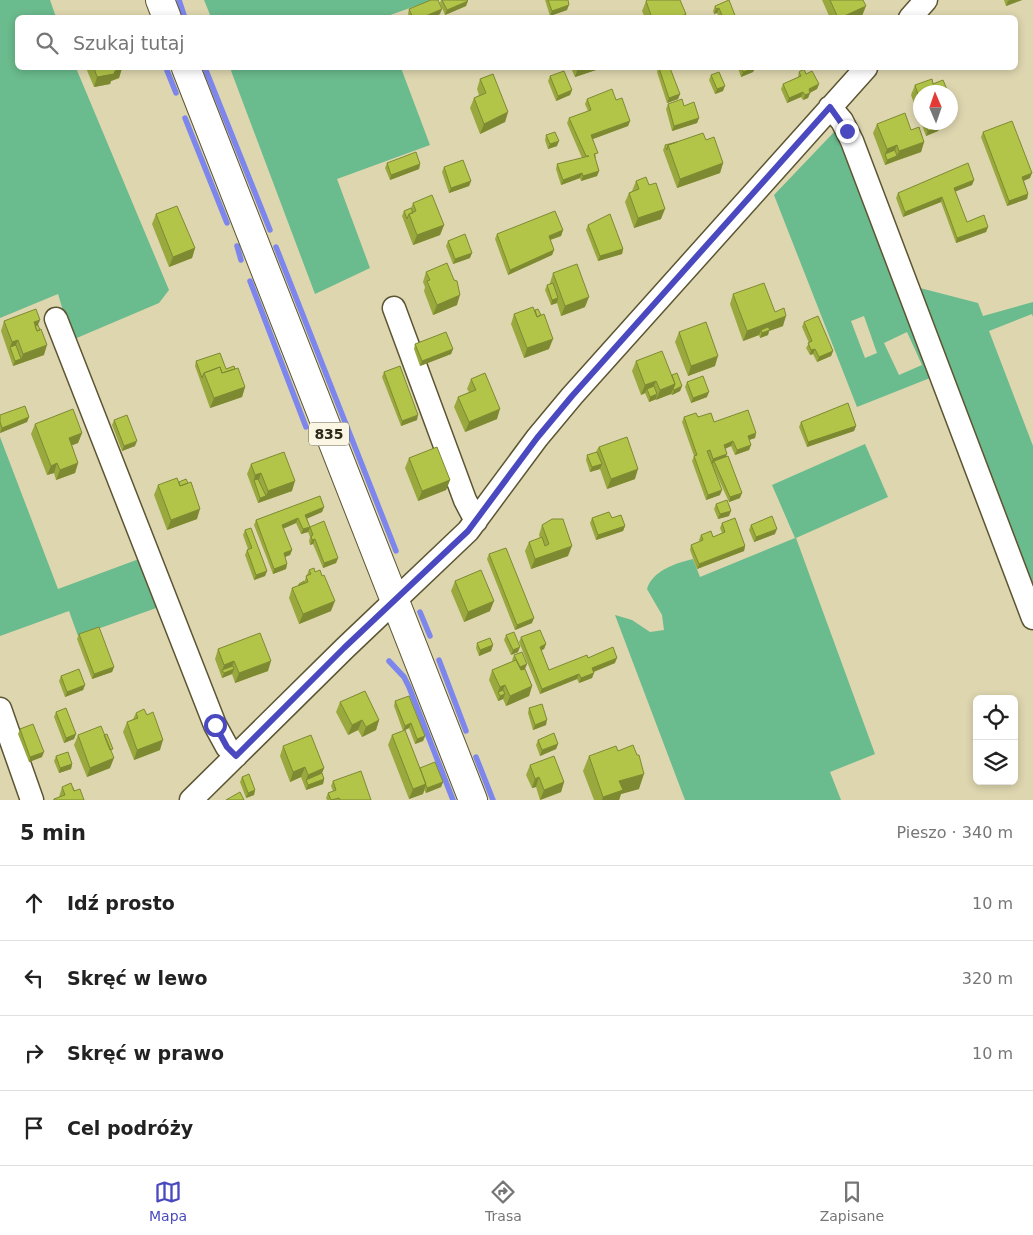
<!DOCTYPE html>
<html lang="pl">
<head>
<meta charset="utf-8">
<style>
	:root { --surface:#fff; --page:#f2f2f2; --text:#222; --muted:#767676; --line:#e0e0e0; --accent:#4a49bf }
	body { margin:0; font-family:"DejaVu Sans",sans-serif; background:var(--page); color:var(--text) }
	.controls { position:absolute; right:15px; bottom:15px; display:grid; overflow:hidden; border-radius:8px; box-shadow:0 2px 8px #0003 }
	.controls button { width:45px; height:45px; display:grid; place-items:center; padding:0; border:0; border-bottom:1px solid var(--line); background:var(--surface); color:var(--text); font:25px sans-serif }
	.compass { position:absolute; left:913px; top:85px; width:45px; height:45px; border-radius:50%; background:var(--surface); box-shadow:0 2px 8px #0003; rotate:358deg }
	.stop { position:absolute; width:15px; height:15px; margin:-11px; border:4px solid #4a49bf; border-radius:50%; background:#fff }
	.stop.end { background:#4a49bf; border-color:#fff; box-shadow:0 1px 5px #0008 }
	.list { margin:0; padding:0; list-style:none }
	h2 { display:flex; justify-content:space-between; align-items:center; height:65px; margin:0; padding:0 20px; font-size:21px }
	h2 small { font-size:16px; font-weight:400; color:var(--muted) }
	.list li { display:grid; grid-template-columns:32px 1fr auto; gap:15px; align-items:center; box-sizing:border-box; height:75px; padding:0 20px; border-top:1px solid var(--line) }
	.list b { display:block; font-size:19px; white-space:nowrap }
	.list em { font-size:16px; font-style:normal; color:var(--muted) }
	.icon { flex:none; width:28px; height:28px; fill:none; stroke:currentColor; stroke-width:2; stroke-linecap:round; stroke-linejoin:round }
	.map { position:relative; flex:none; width:1033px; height:800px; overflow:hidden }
	.search { position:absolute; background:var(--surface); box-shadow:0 2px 8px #0003; left:15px; right:15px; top:15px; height:55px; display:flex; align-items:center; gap:12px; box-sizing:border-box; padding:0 18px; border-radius:8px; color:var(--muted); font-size:19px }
	.sheet { height:365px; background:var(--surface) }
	nav { display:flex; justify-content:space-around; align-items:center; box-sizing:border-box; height:70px; border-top:1px solid var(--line); background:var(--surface); font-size:14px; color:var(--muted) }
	nav a { display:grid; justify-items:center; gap:2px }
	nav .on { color:var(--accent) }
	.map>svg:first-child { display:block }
	.green { fill:#6abb8d; fill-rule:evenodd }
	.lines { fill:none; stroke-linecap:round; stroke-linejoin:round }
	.stream { stroke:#7d86ec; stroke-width:5.5 }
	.minor-casing { stroke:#5c5532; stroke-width:25 }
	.major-casing { stroke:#5c5532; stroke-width:30 }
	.minor { stroke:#fff; stroke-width:22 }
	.major { stroke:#fff; stroke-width:28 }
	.wall { fill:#99a93e }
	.shaded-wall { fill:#7d8a32 }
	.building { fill:#b2c548; stroke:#7d8a32 }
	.route { stroke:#4a49bf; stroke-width:6 }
	.labels { text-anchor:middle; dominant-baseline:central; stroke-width:5; stroke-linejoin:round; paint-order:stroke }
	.shield { fill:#faf6e3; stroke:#6a6656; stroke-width:1 }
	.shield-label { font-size:14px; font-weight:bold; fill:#2c291a }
</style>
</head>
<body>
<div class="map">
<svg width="1033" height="800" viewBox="0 0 1033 800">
	<rect width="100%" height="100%" fill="#ded6af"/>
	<path class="green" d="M0,0H50L56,17L18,18V68H76L169,290L159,303L72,340L58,294L0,318Z
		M204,0H432L382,18L211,17Z
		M230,68H401L430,145L337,179L370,268L315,294Z
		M835,131L930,378L857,407L774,195ZM864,316L877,353L865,358L851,321ZM907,332L922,365L899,375L884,343Z
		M920,288L978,303L983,316L1033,302V317L1032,314L989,331L1033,446V591Z
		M0,437L58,589L139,559L159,607L78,636L69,611L0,636Z
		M865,444L888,497L796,538L875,754L830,772L841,800H685L615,615L632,620L650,632L664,630L662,615L647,589C652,571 676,563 693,559L700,577L795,538L772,485Z"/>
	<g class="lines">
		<path class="stream" d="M179,0L185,18
			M166,68L176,93
			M205,68L270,230
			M185,118L227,223
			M237,246L241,260
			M276,247L396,551
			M250,281L306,427
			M420,612L430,636
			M439,660L466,731
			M389,661L404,677L409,687L453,800
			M476,757L493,800"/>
		<defs>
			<path id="minor" d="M910,18L926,0
				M830,107L842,121L852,141L1033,618
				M394,308L465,500L476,521
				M56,319L215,725L227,747L236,756
				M0,709L32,800
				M191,800L345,648L468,531L537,438L572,396L866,68"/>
			<path id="major" d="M160,0L167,18
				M186,68L473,800"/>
		</defs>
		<use href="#minor" class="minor-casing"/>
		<use href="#major" class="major-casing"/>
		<use href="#minor" class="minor"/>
		<use href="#major" class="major"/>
	</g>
	<path class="wall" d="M441,0H467L466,6L445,15L440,3Z
		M545,0H568L567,10L550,16Z
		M822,0H863L862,16L859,18H830Z
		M1004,0H1022L1006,6Z
		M646,1L685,18H645L642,11Z
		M715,6L736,18H719L717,13L714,14L713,11Z
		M409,9L440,14L432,18H409L408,14Z
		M86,68H122L119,78L111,81L110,84L94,87Z
		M571,68H602L575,77Z
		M658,68L680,94L678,99L667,103L657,72Z
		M738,68H755L753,72L741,77Z
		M799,72L806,74L819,84L817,89L810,93L808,98L803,100L801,97L787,103L781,89L783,84L798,77Z
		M711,75L723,91L715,94L709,80Z
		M550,76L572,90L570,95L556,101L548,81Z
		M480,79L508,112L505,122L480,134L470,108L474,98L479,95L477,89Z
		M933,83L920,92V120L911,95L915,85Z
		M587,99L616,100L630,121L628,126L593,139L596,158H595L599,171L597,176L581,181L580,178L561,185L556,169L557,164L582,158L567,123L569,118L588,111L585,104Z
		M668,104L684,106L699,118L697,123L672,131L666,109Z
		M921,122H938L940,126L938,131L926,136Z
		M877,124L911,130L924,142L921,152L885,165L873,133Z
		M983,132L1030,178L1024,181L1028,194L1027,199L1007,206L981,137Z
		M546,135L557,146L548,149L545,140Z
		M706,140L723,163L720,173L677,188L663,150L665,145Z
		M387,163L420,164L419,169L390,180L385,168Z
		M444,167L471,181L469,186L449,193L442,172Z
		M974,180L972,185L955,191L967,222L988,227L986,232L956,243L941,202L903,217L896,198L898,193Z
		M636,181L649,185L661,219L634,228L625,202L629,193L632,191Z
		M413,203L444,225L440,235L413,245L402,216L404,211L411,208Z
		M156,214L195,248L192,258L169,267L152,224Z
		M588,225L623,249L622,254L598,261L586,230Z
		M563,230L561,236L550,240L554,250L552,255L508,275L495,239L497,234Z
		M448,241L470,258L453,264L446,246Z
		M426,272L457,305L433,315L424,291L425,287L423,282Z
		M553,273L585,307L561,316L557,303L551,305L545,290L547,285L550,284V283Z
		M733,294L775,312L783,326L769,331L768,335L760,338L759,335L743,341L730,304Z
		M535,310L541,315L549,349L524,358L511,324L514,314Z
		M4,321L38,325L44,355L13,366L1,331Z
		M804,322L833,351L831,356L817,362L813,354L810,355L806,348L809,343L802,327Z
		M679,332L715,366L688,376L675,342Z
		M415,344L453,349L451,354L420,366L414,349Z
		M196,361L226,369H235L245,387L242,397L210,408L195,366Z
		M636,361L672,375L682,386L680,391L672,395L671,394L649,402L645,393L641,395L632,371Z
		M384,372L417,420L401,426L382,377Z
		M471,379L497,419L465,432L454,407L458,397L469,392L467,389Z
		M687,382L707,397L691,403L685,387Z
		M0,415L29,417L27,422L0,433Z
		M684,417H698L714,422L756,433L755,438L749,440L751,445L749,450L735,455L731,446L725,449L726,456L740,498L729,502L715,471L720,495L706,500L692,461L694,456L682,422Z
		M114,420L135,446L122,451L112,425Z
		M801,422L856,426L854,431L807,447L799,427Z
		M35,424L82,433L78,443L72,445L78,463L75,473L56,480L54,473L47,475L31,434Z
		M599,447L635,479L607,489L600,469L590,472L586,460L587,455L596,452L598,448Z
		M409,458L450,480L446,490L418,501L405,468Z
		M251,464L292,491L258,503L247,474Z
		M179,482L197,519L167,530L154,495L158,485Z
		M716,504L729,516L718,519L714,509Z
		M324,507L322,512L307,518L310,527L338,558L336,563L323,568L313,544L310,545L309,541L310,537L308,532L301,534L296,523L283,529L292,550L290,555L285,557L287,564L286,569L273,574L254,525L256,520Z
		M592,518L625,526L623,531L596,540L590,523Z
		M722,523L745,546L744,551L697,569L690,550L691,545L700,542L699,540L701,535L713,537L722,533L720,528Z
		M542,525L568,556L531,569L525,551L529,542L540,538L539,535Z
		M751,525L775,534L754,542L749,530Z
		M245,530L267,571L265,576L254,580L245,555L247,550L248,549L243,535Z
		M489,554L532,623L515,630L487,559Z
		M309,570L331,611L299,624L289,598L292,588L298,586L299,584L304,582Z
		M455,581L490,611L464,622L451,591Z
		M79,634L114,667L112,672L92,679L77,639Z
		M506,635L518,652L511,655L504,640Z
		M521,637L546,644L544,649L541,650L549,670L588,658L615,663L594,672L592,678L579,683L577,679L540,694L519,642Z
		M477,643L493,645L491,651L479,656L476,648Z
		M218,649L268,671L235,683L232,674L222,678L215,659Z
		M514,655L525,669L532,686L529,696L506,706L503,699L498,701L489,680L492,670L513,661L512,660Z
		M61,676L85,685L83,690L65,697L59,681Z
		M395,701L425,736L423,741L415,744L409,728L405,730L420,768L443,782L441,787L426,793L424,790L423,794L409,799L388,745L392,735L403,731L394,706Z
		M340,702L379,720L376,730L362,737L358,730L348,735L336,712Z
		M529,708L546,725L533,730L528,713Z
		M56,712L76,734L74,739L64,743L54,717Z
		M136,713L160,750L134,760L123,732L127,722L133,719Z
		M20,729L42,757L29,762L18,734Z
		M78,735L111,753L110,768L87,777L74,745Z
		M538,740L558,744L556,749L540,756L536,745Z
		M283,746L324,768L322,773L324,779L323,784L306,790L301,777L290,782L280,756Z
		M618,751L639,789L621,794L619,800H594L583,771L589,756Z
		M56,756L72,764L71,769L59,773L54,761Z
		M530,765L564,782L561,792L540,800L536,787L532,788L526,775Z
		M242,777L255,790L254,795L246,798L240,782Z
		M333,781L371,800H327L326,798L328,793L333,791L331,786Z
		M62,787H73L75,791L84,800H53L54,799L59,797Z"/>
	<path class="shaded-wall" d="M1010,0H1022L1006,6L1008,1Z
		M468,1L466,6L445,15L447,10Z
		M569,5L567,10L550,16L552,11Z
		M866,6L862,16L859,18H840Z
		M719,8L717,13L714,14L716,9Z
		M442,9L440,14L432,18H421Z
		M686,14L685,18H678Z
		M122,68L119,78L111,81L110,84L94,87L97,77Z
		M578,68H602L575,77Z
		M755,68L753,72L741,77L743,72Z
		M819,84L817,89L807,94L809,89Z
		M725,86L723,91L715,94L717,89Z
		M572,90L570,95L556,101L558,96Z
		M803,92L801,97L787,103L789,98Z
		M810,93L808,98L803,100L805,95Z
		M680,94L678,99L667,103L669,98Z
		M508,112L505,122L480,134L484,124Z
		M699,118L697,123L672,131L674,126Z
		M630,121L628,126L590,140L591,135Z
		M940,126L938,131L926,136L928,131Z
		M559,141L557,146L548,149L550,144Z
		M924,142L921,152L895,161L899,151Z
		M897,145L893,155L885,154L887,149Z
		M897,156L895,161L885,165L887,160Z
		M723,163L720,173L677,188L680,179Z
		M420,164L419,169L390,180L391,175Z
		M599,171L597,176L581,181L583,176Z
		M582,173L580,178L561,185L563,180Z
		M1032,173L1030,178L1020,182L1022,177Z
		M974,180L972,185L952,193L954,188Z
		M471,181L469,186L449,193L451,188Z
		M1028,194L1027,199L1007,206L1009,201Z
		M942,197L941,202L903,217L905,212Z
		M665,209L661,219L634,228L638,218Z
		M444,225L440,235L413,245L417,235Z
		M988,227L986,232L956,243L957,238Z
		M563,230L561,236L547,241L549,236Z
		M195,248L192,258L169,267L173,257Z
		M623,249L622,254L598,261L600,256Z
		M554,250L552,255L508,275L510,270Z
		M472,253L470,258L453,264L455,259Z
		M460,295L457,305L433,315L437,305Z
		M589,297L585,307L561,316L565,306Z
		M558,298L557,303L551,305L552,300Z
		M786,316L783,326L769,331L768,335L760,338L762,333L761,330L759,335L743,341L747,331Z
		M40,320L36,330L34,322Z
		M553,339L549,349L524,358L527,348Z
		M18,340L14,350L10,347L12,342Z
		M47,345L44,355L13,366L15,361L21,359L23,354Z
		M453,349L451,354L420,366L422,361Z
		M815,349L813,354L810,355L811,350Z
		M833,351L831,356L817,362L819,357Z
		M718,356L715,366L688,376L691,366Z
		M656,381L652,391L647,389L645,393L641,395L645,385Z
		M675,384L671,394L656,400L660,390Z
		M682,386L680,391L672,395L674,390Z
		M245,387L242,397L210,408L214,398Z
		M709,392L707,397L691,403L693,398Z
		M657,394L656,399L649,402L650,397Z
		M500,409L497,419L465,432L469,422Z
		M418,415L417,420L401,426L402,421Z
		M29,417L27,422L0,433L2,428Z
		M856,426L854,431L807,447L808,442Z
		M82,433L78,443L65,448L69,438Z
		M756,433L755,438L746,441L748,436Z
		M137,441L135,446L122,451L124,446Z
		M733,441L731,446L722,450L724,445Z
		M751,445L749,450L735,455L737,450Z
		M727,454L725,459L714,461L713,463L711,464L713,459Z
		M57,463L54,473L47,475L51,466Z
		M78,463L75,473L56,480L60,470Z
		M602,464L600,469L590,472L592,467Z
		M638,469L635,479L607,489L611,479Z
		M261,473L258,483L254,480L255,475Z
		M450,480L446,490L418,501L422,491Z
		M295,481L292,491L258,503L260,498L266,496L268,491Z
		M722,490L720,495L706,500L708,495Z
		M742,493L740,498L729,502L730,497Z
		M324,507L322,512L304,520L305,515Z
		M200,509L197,519L167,530L171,520Z
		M731,511L729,516L718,519L720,514Z
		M298,518L296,523L280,530L282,525Z
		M625,526L623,531L596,540L598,535Z
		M310,527L308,532L301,534L303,529Z
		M777,529L775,534L754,542L756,537Z
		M315,539L313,544L310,545L312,540Z
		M572,546L568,556L531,569L535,559Z
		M745,546L744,551L697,569L699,564Z
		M292,550L290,555L282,558L284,553Z
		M338,558L336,563L323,568L324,563Z
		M287,564L286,569L273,574L274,569Z
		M267,571L265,576L254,580L256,575Z
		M335,601L331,611L299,624L303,614Z
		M494,601L490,611L464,622L468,612Z
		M534,618L532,623L515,630L517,625Z
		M546,644L544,649L538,652L540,647Z
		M493,645L491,651L479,656L480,650Z
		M520,647L518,652L511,655L513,650Z
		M617,658L615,663L590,673L592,668Z
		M234,661L231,670L234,669L232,674L222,678L224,673L222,670L221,675L224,665Z
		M271,661L268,671L235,683L239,673Z
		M527,664L525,669L517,672L519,667Z
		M114,667L112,672L92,679L94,674Z
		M594,673L592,678L579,683L581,678Z
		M579,674L577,679L540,694L542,689Z
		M85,685L83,690L65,697L67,692Z
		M505,685L501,695L498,692L500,687Z
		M532,686L529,696L506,706L510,696Z
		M505,694L503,699L498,701L500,696Z
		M362,720L358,730L348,735L352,725Z
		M379,720L376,730L362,737L366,727Z
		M547,720L546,725L533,730L535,725Z
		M411,723L409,728L403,731L405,726Z
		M76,734L74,739L64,743L66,738Z
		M425,736L423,741L415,744L417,739Z
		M163,740L160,750L134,760L137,750Z
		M558,744L556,749L540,756L542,750Z
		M44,752L42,757L29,762L30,757Z
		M114,758L110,768L87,777L90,768Z
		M72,764L71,769L59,773L60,768Z
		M305,767L301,777L290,782L293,772Z
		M324,768L320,778L306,780L308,775Z
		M644,774L639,789L621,794L619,800H602L603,797L619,781Z
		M539,777L536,787L532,788L535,779Z
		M324,779L323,784L306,790L308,785Z
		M443,782L441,787L426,793L427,788Z
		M564,782L561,792L540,800L544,790Z
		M426,784L423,794L409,799L413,789Z
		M255,790L254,795L246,798L248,793Z"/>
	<path class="building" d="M431,0H438L442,9L421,18H413L409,9Z
		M442,0H467L468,1L447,10Z
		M548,0H568L569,5L552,11Z
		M647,0H680L686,14L678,18H652L646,1Z
		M729,0L736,18H723L719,8L716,9L715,6Z
		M830,0H863L866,6L840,18H838Z
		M94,68H122L115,71L114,74L97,77Z
		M659,68H670L680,94L669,98Z
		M742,68H755L743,72Z
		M804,69L806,74L812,71L819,84L809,89L810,93L805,95L803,92L789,98L783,84L801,76L799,72Z
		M564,71L572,90L558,96L550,76Z
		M719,72L725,86L717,89L711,75Z
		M493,74L508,112L484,124L474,98L486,93L480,79Z
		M932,79L933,84L943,80L948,92H920V101L915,85Z
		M612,89L616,100L622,98L630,121L591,135L598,153L594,154L599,171L583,176L582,173L563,180L557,164L589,156H586L569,118L591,110L587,99Z
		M682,99L684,106L694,102L699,118L674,126L668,104Z
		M905,113L911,130L919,127L924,142L899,151L897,145L887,149L877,124Z
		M1012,121L1032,173L1022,177L1028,194L1009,201L983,132Z
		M925,122H938L940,126L928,131Z
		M555,132L559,141L550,144L546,135Z
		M703,133L706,140L714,137L723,163L680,179L668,145Z
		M677,142L668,145L667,150L665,145Z
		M895,150L897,156L887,160L885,154Z
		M416,152L420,164L391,175L387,163Z
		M463,160L471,181L451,188L444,167Z
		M968,163L974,180L954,188L967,222L984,215L988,227L957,238L942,197L905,212L898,193Z
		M646,177L649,185L656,183L665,209L638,218L629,193L639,189L636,181Z
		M432,195L444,225L417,235L409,214L416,211L413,203Z
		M177,206L195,248L173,257L156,214Z
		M411,208L413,213L409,214L407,219L404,211Z
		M555,211L563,230L549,236L554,250L510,270L497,234Z
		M610,214L623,249L600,256L588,225Z
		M465,234L472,253L455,259L448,241Z
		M447,263L454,280L457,281L460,295L437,305L427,281L430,280L426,272Z
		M577,264L589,297L565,306L553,273Z
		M553,283L558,298L552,300L547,285Z
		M764,283L775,312L784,308L786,316L747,331L733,294Z
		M533,307L537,317L544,314L553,339L527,348L514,314Z
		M36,309L40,320L34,322L37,331L41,329L47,345L23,354L18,340L12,342L4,321Z
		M538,309L541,315L537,317L535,310Z
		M818,316L833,351L819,357L815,349L811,350L808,343L812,341L804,322Z
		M706,322L718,356L691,366L679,332Z
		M38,325L40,330L37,331L35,326Z
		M768,327L770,330L762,333L761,330Z
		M446,332L453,349L422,361L415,344Z
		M16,345L21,359L15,361L10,347Z
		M662,351L675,384L660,390L656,381L645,385L636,361Z
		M220,353L226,369L234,366L235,369L222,373L220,367L204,373L202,378L196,361Z
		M400,366L418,415L402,421L384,372Z
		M220,367L222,373L238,368L245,387L214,398L204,373Z
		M485,373L500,409L469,422L458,397L476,390L471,379Z
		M677,373L682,386L674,390L673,389L675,384L672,375Z
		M703,376L709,392L693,398L687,382Z
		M654,386L657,394L650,397L647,389Z
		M848,403L856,426L808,442L801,422Z
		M25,406L29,417L2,428L0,422V415Z
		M73,409L82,433L69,438L78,463L60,470L57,463L51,466L35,424Z
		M748,410L756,433L748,436L751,445L737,450L733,441L724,445L727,454L713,459L710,450L707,451L722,490L708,495L694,456L697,455L684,417L696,413L698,417L711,413L714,422Z
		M127,415L137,441L124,446L114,420Z
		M627,437L638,469L611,479L599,447Z
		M437,447L450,480L422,491L409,458Z
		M284,452L295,481L268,491L261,473L255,475L251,464Z
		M597,452L602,464L592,467L587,455Z
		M728,456L742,493L730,497L714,461Z
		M177,478L180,486L191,482L200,509L171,520L158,485Z
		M186,479L188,483L180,486L179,482Z
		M258,479L266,496L260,498L254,480Z
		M320,496L324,507L305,515L310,527L303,529L298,518L282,525L292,550L284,553L287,564L274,569L256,520Z
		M727,500L731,511L720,514L716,504Z
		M609,512L612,518L621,515L625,526L598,535L592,518Z
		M772,516L777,529L756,537L751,525Z
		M735,518L745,546L699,564L691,545L703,540L701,535L711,531L713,537L725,532L722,523Z
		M552,519H563L572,546L535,559L529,542L542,537L545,546L549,544L542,525Z
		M324,521L338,558L324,563L315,539L312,540L311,536L313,535L310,527Z
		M251,528L267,571L256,575L247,550L252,548L245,530Z
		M506,548L534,618L517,625L489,554Z
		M314,568L315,572L320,570L322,576L324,575L335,601L303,614L292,588L308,582L306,576L311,574L309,570Z
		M481,570L494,601L468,612L455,581Z
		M304,581V583L299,585V584Z
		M99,627L114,667L94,674L79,634Z
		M540,630L546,644L540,647L549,670L587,655L588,658L613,647L617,658L592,668L594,673L581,678L579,674L542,689L521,637Z
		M514,632L520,647L513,650L506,635Z
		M260,633L271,661L239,673L234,661L224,665L218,649Z
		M490,638L493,645L480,650L477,643Z
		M522,652L527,664L520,667L514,655Z
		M516,660L521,670L525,669L532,686L510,696L505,685L500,687L492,670Z
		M233,666L234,669L224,673L222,670Z
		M79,669L85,685L67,692L61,676Z
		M503,690L505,694L500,696L498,692Z
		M365,691L379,720L366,727L362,720L352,725L340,702Z
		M409,696L425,736L417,739L411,723L405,726L395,701Z
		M542,704L547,720L535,725L529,708Z
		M66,708L76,734L66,738L56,712Z
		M144,709L147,715L153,712L163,740L137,750L127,722L138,718L136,713Z
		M33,724L44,752L30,757L20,729Z
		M101,726L114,758L90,768L78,735Z
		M405,730L426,784L413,789L392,735Z
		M554,733L558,744L542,750L538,740Z
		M107,734L113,749L110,750L104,735Z
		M311,735L324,768L308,775L305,767L293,772L283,746Z
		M633,745L637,755H639L644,774L619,781L623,790L603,797L589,756L616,746L618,751Z
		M68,752L72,764L60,768L56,756Z
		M554,756L564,782L544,790L539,777L535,779L530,765Z
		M435,762L443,782L427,788L420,768Z
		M361,771L371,800H340L339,798L331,800L328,793L336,790L333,781Z
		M322,773L324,779L308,785L306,780Z
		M249,774L255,790L248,793L242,777Z
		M71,783L74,791L80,789L84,800H54V799L65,795L62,787Z
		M240,792L244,800H226Z"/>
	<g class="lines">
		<path class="route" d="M215,725L227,747L236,756L344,648L468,531L537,438L572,396L830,107L847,131"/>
	</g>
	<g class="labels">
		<rect class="shield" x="309" y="422.5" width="40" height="23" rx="4"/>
		<g class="shield-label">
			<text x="329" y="434">835</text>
		</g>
	</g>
</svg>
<div class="controls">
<button><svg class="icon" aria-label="locate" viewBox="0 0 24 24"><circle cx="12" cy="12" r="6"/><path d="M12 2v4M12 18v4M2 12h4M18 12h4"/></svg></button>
<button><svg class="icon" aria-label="layers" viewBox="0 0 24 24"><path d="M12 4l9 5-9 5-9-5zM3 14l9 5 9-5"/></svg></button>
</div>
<svg class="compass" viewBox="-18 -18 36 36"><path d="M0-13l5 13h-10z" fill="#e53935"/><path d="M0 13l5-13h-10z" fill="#767676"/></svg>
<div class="stop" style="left:215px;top:725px"></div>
<div class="stop end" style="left:847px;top:131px"></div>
<div class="search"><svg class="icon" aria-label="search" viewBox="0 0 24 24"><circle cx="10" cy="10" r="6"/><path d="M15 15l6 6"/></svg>Szukaj tutaj</div>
</div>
<section class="sheet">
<h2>5 min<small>Pieszo · 340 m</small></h2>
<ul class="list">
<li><svg class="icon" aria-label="ahead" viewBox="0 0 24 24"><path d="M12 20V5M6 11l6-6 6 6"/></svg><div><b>Idź prosto</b></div><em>10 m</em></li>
<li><svg class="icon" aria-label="left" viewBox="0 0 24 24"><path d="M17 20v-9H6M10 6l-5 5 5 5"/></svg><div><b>Skręć w lewo</b></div><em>320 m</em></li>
<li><svg class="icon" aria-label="right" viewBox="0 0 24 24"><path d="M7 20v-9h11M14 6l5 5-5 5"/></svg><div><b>Skręć w prawo</b></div><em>10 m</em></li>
<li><svg class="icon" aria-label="arrive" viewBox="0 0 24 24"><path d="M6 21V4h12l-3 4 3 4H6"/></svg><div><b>Cel podróży</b></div></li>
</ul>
</section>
<nav>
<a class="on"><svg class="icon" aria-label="map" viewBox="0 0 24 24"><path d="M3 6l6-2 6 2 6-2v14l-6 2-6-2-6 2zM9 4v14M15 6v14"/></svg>Mapa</a>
<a><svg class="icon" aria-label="directions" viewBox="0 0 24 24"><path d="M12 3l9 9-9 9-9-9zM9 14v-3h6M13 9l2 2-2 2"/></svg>Trasa</a>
<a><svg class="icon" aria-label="saved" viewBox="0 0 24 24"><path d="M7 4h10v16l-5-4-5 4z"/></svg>Zapisane</a>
</nav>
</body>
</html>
